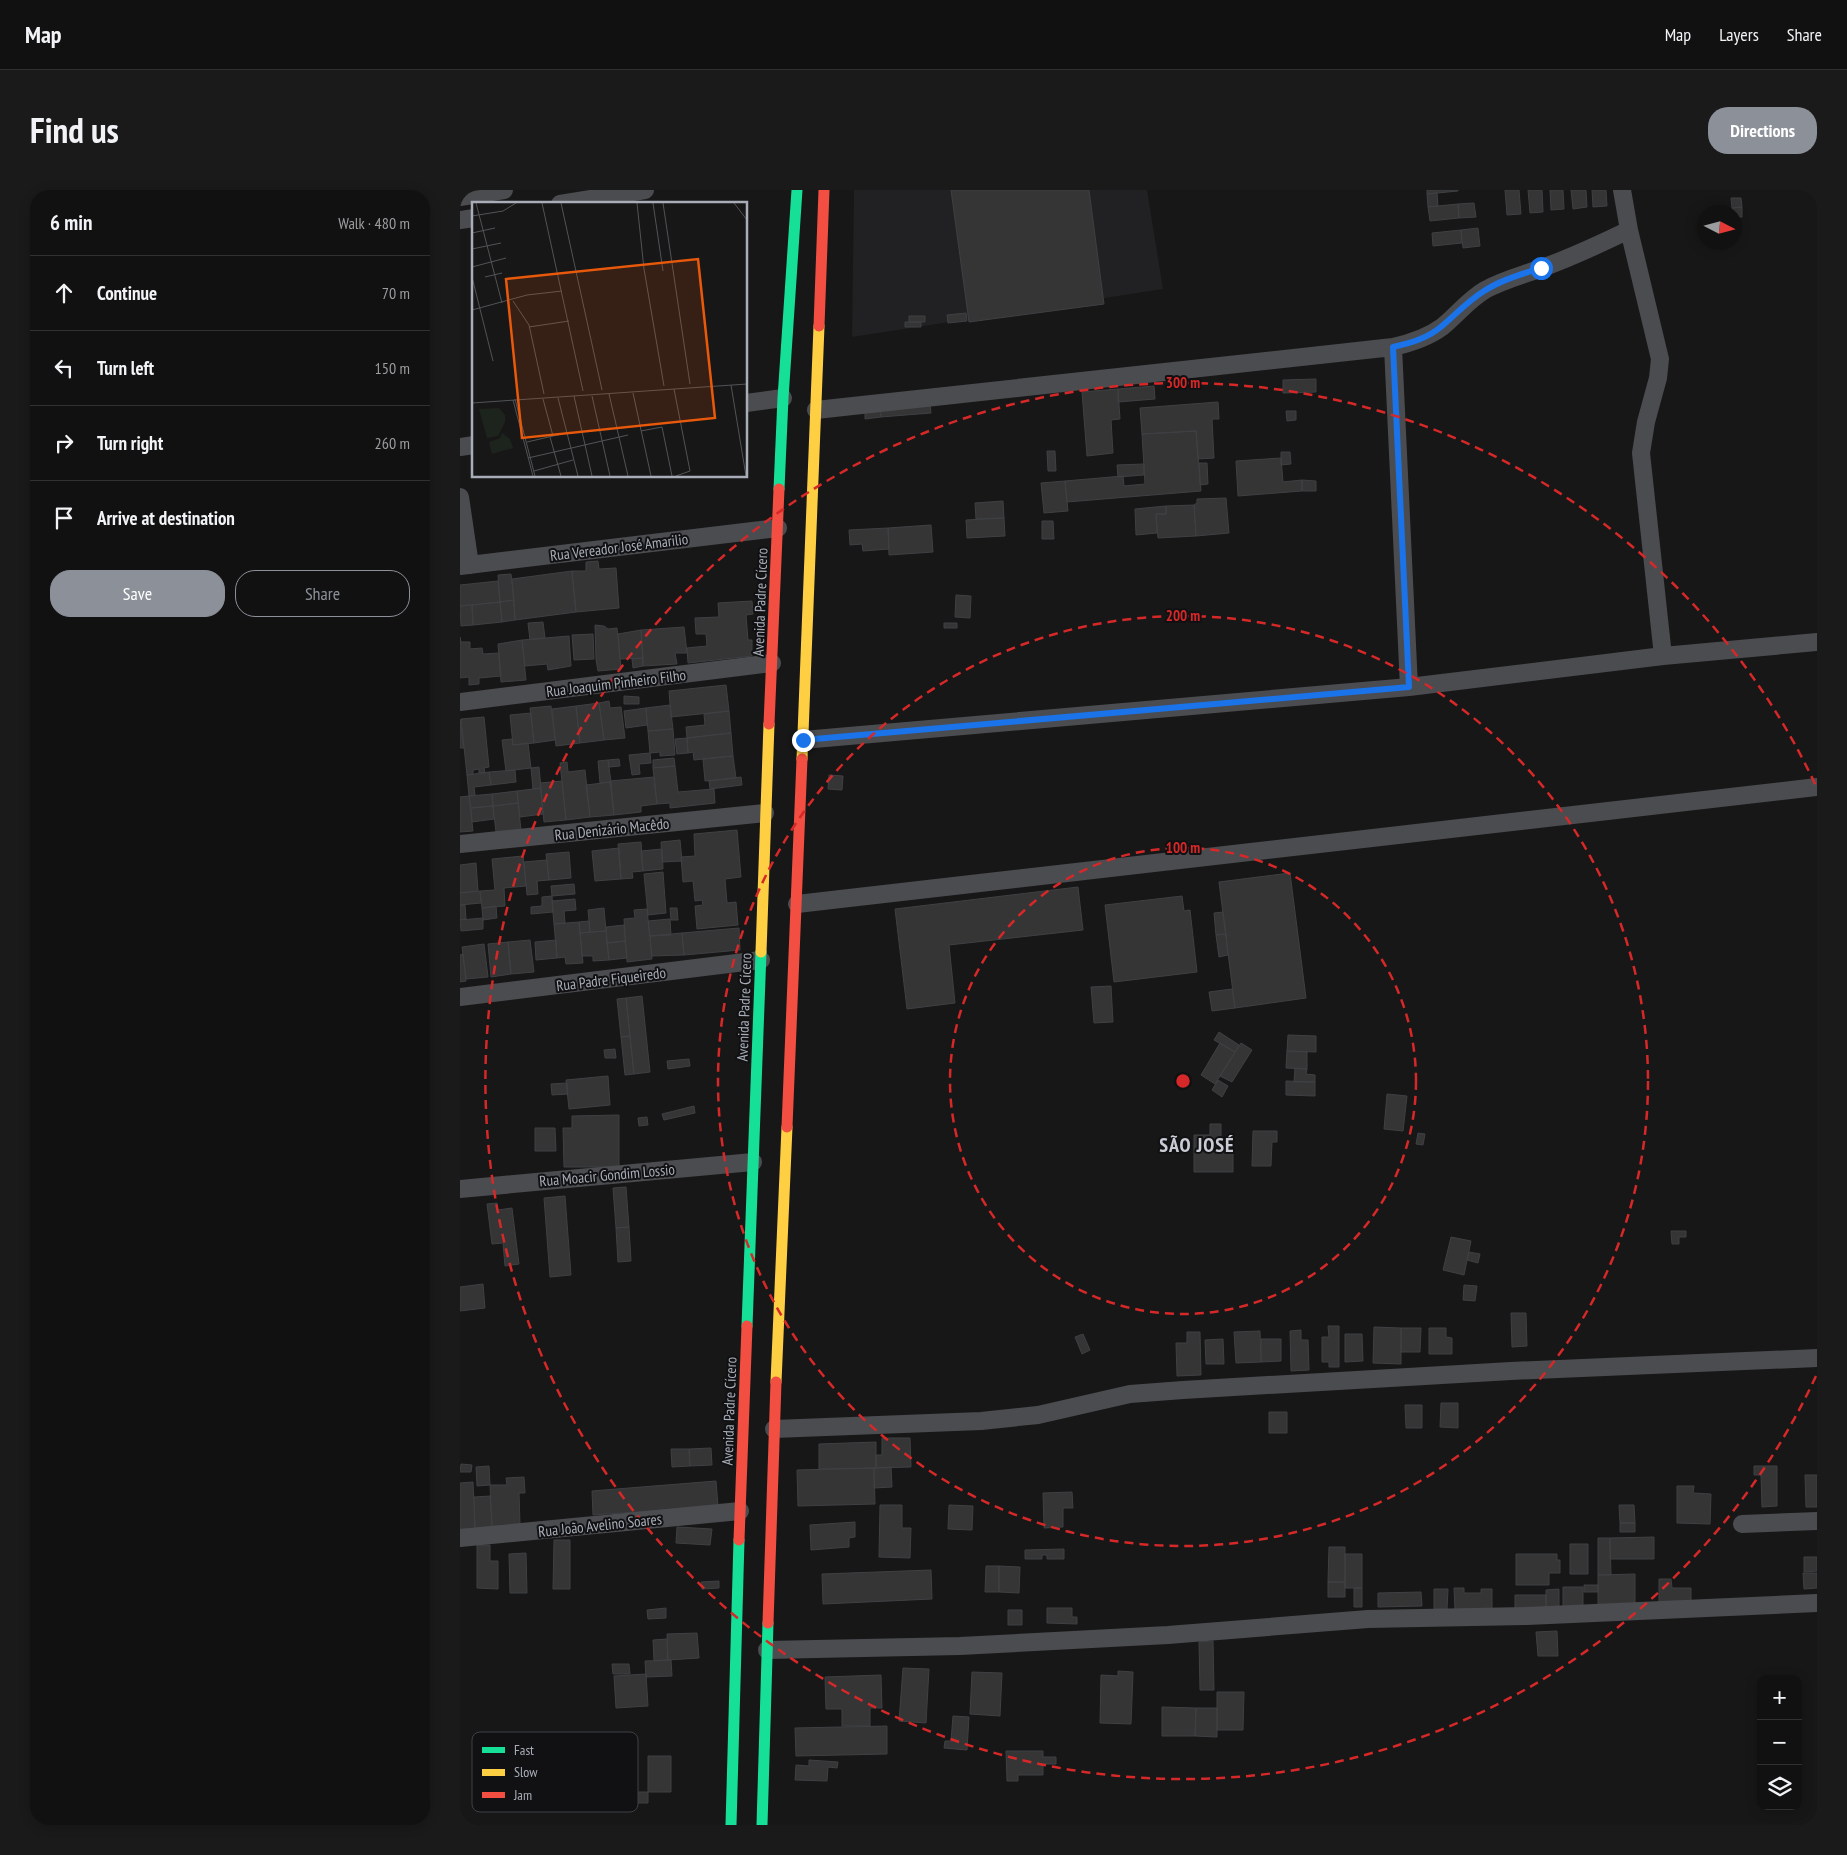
<!DOCTYPE html>
<html lang="en">
<head>
<meta charset="utf-8">
<style>
	:root { --surface:#111; --page:#1a1a1a; --text:#f1f3f6; --muted:#9c9d9f; --line:#303131; --accent:#8c9099 }
	body { margin:0; font-family:"PT Sans Narrow",sans-serif; background:var(--page); color:var(--text) }
	.controls { position:absolute; right:15px; bottom:15px; display:grid; overflow:hidden; border-radius:10px; box-shadow:0 2px 12px #0003 }
	.controls button { width:45px; height:45px; display:grid; place-items:center; padding:0; border:0; border-bottom:1px solid var(--line); background:var(--surface); color:var(--text); font:25px sans-serif }
	.compass { position:absolute; left:1237px; top:15px; width:45px; height:45px; border-radius:50%; background:var(--surface); box-shadow:0 2px 12px #0003; rotate:96deg }
	.stop { position:absolute; width:15px; height:15px; margin:-11px; border:4px solid #1a73e8; border-radius:50%; background:#fff }
	.stop.end { background:#1a73e8; border-color:#fff; box-shadow:0 1px 5px #0008 }
	.list { margin:0; padding:0; list-style:none }
	h2 { display:flex; justify-content:space-between; align-items:center; height:65px; margin:0; padding:0 20px; font-size:21px }
	h2 small { font-size:16px; font-weight:400; color:var(--muted) }
	.list li { display:grid; grid-template-columns:32px 1fr auto; gap:15px; align-items:center; box-sizing:border-box; height:75px; padding:0 20px; border-top:1px solid var(--line) }
	.list b { display:block; font-size:19px; white-space:nowrap }
	.list em { font-size:16px; font-style:normal; color:var(--muted) }
	.actions { display:flex; gap:10px; padding:15px 20px }
	.actions a { flex:1; padding:11px 0; border:1px solid var(--accent); border-radius:20px; text-align:center; font-size:18px; color:var(--accent) }
	.actions .main { background:var(--accent); color:#fff }
	.icon { flex:none; width:28px; height:28px; fill:none; stroke:currentColor; stroke-width:2; stroke-linecap:round; stroke-linejoin:round }
	.map { position:relative; flex:none; width:1357px; height:1635px; overflow:hidden; border-radius:20px }
	header { display:flex; align-items:center; gap:30px; box-sizing:border-box; height:70px; padding:0 25px; background:var(--surface); border-bottom:1px solid var(--line) }
	header strong { font-size:24px }
	nav { display:flex; gap:28px; margin-inline-start:auto; font-size:18px }
	.intro { display:flex; align-items:center; justify-content:space-between; box-sizing:border-box; height:120px; padding:0 30px }
	h1 { margin:0; font-size:35px }
	.button { padding:12px 22px; border-radius:20px; background:var(--accent); color:#fff; font-size:18px; font-weight:700 }
	main { display:flex; gap:30px; padding:0 30px }
	aside { flex:1; background:var(--surface); border-radius:20px; box-shadow:0 2px 12px #0003 }
	.map>svg:first-child { display:block }
	.built { fill:#212123 }
	.building { fill:#353536; stroke:#3f4043 }
	.lines { fill:none; stroke-linecap:round; stroke-linejoin:round }
	.street { stroke:#4b4c50; stroke-width:18 }
	.fast { stroke:#16e098; stroke-width:11 }
	.slow { stroke:#ffcf43; stroke-width:11 }
	.jam { stroke:#f24e42; stroke-width:11 }
	.route { stroke:#1a73e8; stroke-width:6 }
	.ring { fill:none; stroke:#d62828; stroke-width:2.5; stroke-dasharray:9 6 }
	.labels { text-anchor:middle; dominant-baseline:central; stroke-width:4; stroke-linejoin:round; paint-order:stroke }
	.street-label { font-size:15px; fill:#a8adb8; stroke:#111113 }
	.district-label { font-size:20px; font-weight:bold; letter-spacing:1px; fill:#c9ccd4; stroke:#111113 }
	.inset-road { fill:none; stroke:#515357; stroke-width:1 }
	.view { fill:#e8590c; fill-opacity:0.15; stroke:#e8590c; stroke-width:2.5 }
	.inset-edge { fill:none; stroke:#a8adb8; stroke-width:2.5 }
	.key { fill:#111113; stroke:#3e4045; stroke-width:1 }
	.key-label { font-size:14px; fill:#a8adb8 }
	.centre { fill:#d62828; stroke:#111113; stroke-width:2.5 }
	.ring-label { font-size:15px; text-anchor:middle; font-weight:bold; fill:#d62828; stroke:#111113; stroke-width:4; stroke-linejoin:round; paint-order:stroke }
</style>
</head>
<body>
<header>
<strong>Map</strong>
<nav><a>Map</a><a>Layers</a><a>Share</a></nav>
</header>
<div class="intro"><h1>Find us</h1><a class="button">Directions</a></div>
<main>
<aside>
<h2>6 min<small>Walk · 480 m</small></h2>
<ul class="list">
<li><svg class="icon" aria-label="ahead" viewBox="0 0 24 24"><path d="M12 20V5M6 11l6-6 6 6"/></svg><div><b>Continue</b></div><em>70 m</em></li>
<li><svg class="icon" aria-label="left" viewBox="0 0 24 24"><path d="M17 20v-9H6M10 6l-5 5 5 5"/></svg><div><b>Turn left</b></div><em>150 m</em></li>
<li><svg class="icon" aria-label="right" viewBox="0 0 24 24"><path d="M7 20v-9h11M14 6l5 5-5 5"/></svg><div><b>Turn right</b></div><em>260 m</em></li>
<li><svg class="icon" aria-label="arrive" viewBox="0 0 24 24"><path d="M6 21V4h12l-3 4 3 4H6"/></svg><div><b>Arrive at destination</b></div></li>
</ul>
<div class="actions"><a class="main">Save</a><a>Share</a></div>
</aside>
<div class="map">
<svg width="1357" height="1635" viewBox="0 0 1357 1635">
	<rect width="100%" height="100%" fill="#171717"/>
	<path class="built" d="M394,0H687L703,99L392,147Z"/>
	<path class="building" d="M491,0H629L644,114L509,132Z
		M967,0H998V1L967,4Z
		M1045,0H1059L1061,24L1047,25Z
		M1068,0H1082L1083,22L1070,23Z
		M1090,0H1103L1104,19L1091,20Z
		M1111,0H1126L1127,17L1113,19Z
		M1132,0H1146L1147,16L1133,17Z
		M977,3L978,16L968,17L967,4Z
		M1271,8H1281L1282,17L1272,18Z
		M1014,13L1016,27L999,28L998,14Z
		M998,14L999,28L970,31L968,17Z
		M1282,17V27H1274L1272,18Z
		M1018,38L1020,56L1003,58L1001,40Z
		M1001,40L1002,53L973,56L972,43Z
		M506,123L507,131L488,133L487,125Z
		M449,126H465V132H449Z
		M445,132H461V137H445Z
		M856,189V202L823,203V190Z
		M694,196L695,209L658,212V199Z
		M658,199L660,229L651,230L653,263L627,266L622,202Z
		M758,212L759,229H752L754,268L738,269L736,241L682,244L680,218Z
		M470,214L471,223L421,227L420,218Z
		M420,218L421,227L405,229V219Z
		M826,221H836V230L827,231Z
		M736,241L741,301L607,312L605,291L663,286L664,296L685,294L682,244Z
		M587,261H595L596,281H588Z
		M821,262H830L831,274L821,275Z
		M821,268L823,292L842,290V301L778,306L776,271Z
		M739,273H747L748,294L740,295Z
		M684,274V285L658,287L657,275Z
		M842,290L856,291V301H842Z
		M605,291L608,321L584,323L581,293Z
		M766,308L769,343L736,346L734,315L737,313V309Z
		M543,311L544,328L516,329L515,313Z
		M734,315L736,346L698,348L696,324H706V316Z
		M706,316V324H696L697,343L676,345L675,319Z
		M544,328L545,346L507,348L506,330Z
		M582,331H593L594,349H582Z
		M471,335L473,362L429,365L428,338Z
		M428,338L429,359L403,361L402,354L390,355L389,340Z
		M138,371L139,379L156,378L159,418L116,422L112,381H126V372Z
		M112,381L116,422L55,430L52,389Z
		M51,384L54,410L40,412L38,385Z
		M38,391L40,412L0,416V395Z
		M496,405L511,406L510,428L495,427Z
		M54,410L55,430L42,432L40,412Z
		M292,411L293,424L286,425L288,450H292V466L228,473L227,458L247,456L246,444H236L235,428L259,427L258,413Z
		M40,412L42,432L13,435L12,415Z
		M12,415L13,435L1,436L0,416Z
		M83,432L85,448L70,450L68,433Z
		M484,433H497V438H484Z
		M135,435L144,436L148,439L157,438L161,479L138,481L136,470Z
		M224,437L227,463H215L217,474L183,476L181,440Z
		M181,440L183,468L160,469L158,444Z
		M133,444L134,469L114,470L112,445Z
		M109,446L111,476L88,480L87,474L65,476L62,450Z
		M0,447L1,452H10V459L22,458L23,464L39,463L41,486L19,488V494L9,495V487L0,488Z
		M62,450L66,490L41,492L38,454Z
		M183,468V476L173,478L172,469Z
		M266,495L269,521L211,527L209,501Z
		M164,506L179,507V514H164Z
		M149,511L150,518L161,517L165,548L144,550L139,513Z
		M139,513L144,550L120,553L116,516Z
		M210,515L213,539L188,541L186,518Z
		M91,516L95,550L74,553L70,518Z
		M116,516L120,553L96,556L92,519Z
		M186,518L187,535L166,538L164,521Z
		M269,521L271,543L227,548L226,537L245,535L244,524Z
		M71,523L74,553L53,555L50,525Z
		M24,527L29,577L24,578L25,583H19V579L13,580V584L7,585L1,529Z
		M0,529L4,558H0Z
		M213,539L215,565L200,566V562L190,563L188,541Z
		M271,543L273,566L234,570L233,562L228,563L227,548Z
		M227,548L228,563L217,564L215,549Z
		M52,549L53,555L68,553L71,578L46,581L42,550Z
		M190,563L191,573L179,574L180,584L172,585L169,565Z
		M273,566L276,588L245,591L243,569Z
		M214,568L215,576L193,578V570Z
		M159,569L160,576L149,577L148,570Z
		M148,570L151,592L140,593L138,571Z
		M107,572L108,582L125,580L130,627L106,630L100,573Z
		M215,576L218,602L254,599L255,613L210,618V613L197,614L193,578Z
		M79,577L81,598L73,599L71,578Z
		M55,580L56,592L31,595L29,582Z
		M29,582L31,595L14,597L15,605L9,606L7,585Z
		M369,585L383,586L382,600L368,599Z
		M194,587L197,614L181,616V622L154,625L150,591Z
		M281,587L282,595L250,599L249,591Z
		M102,591L106,630L84,632L80,593Z
		M151,592L154,625L130,627L126,595Z
		M81,598L83,624L60,627L57,601Z
		M57,601L58,613L33,616L32,604Z
		M32,604L33,616L11,618L9,606Z
		M9,606L13,641L0,642V607Z
		M58,613L61,640L36,642L33,616Z
		M33,616L34,629L12,632L11,618Z
		M277,640L281,687L265,689L267,713L276,712L278,735L237,739L235,716L243,715L242,710L235,711L233,691L223,692L221,667L235,666L234,644Z
		M220,650L222,671L202,672L201,652Z
		M181,652L183,681L172,682L173,688L161,689L158,654Z
		M159,658L161,689L135,691L132,661Z
		M202,659L203,679L183,681L181,661Z
		M109,662L111,688L89,690L86,664Z
		M63,666L66,696L44,698L45,716L22,718L20,701L35,700L32,669Z
		M87,670L89,690L77,691L78,704L67,705L64,672Z
		M16,673L18,701L0,703V675Z
		M203,682L206,723L188,725L184,684Z
		M830,683L846,808L775,818L759,692Z
		M114,694L115,704L92,706L91,696Z
		M618,697L623,740L489,755L495,813L447,819L435,719Z
		M20,701L21,713L0,715V703Z
		M92,706L93,722L71,724V717L82,716V707Z
		M722,706L724,721L730,720L737,782L654,792L645,715Z
		M115,709L116,720L104,721L105,733L94,734L92,711Z
		M0,715H5L6,729L0,730Z
		M36,716L37,728L23,730L22,718Z
		M144,718L146,741L130,742L128,720Z
		M210,718H217L218,730H211Z
		M187,719L192,769L167,772L164,729L175,728L174,720Z
		M763,722L766,744L756,745L754,723Z
		M23,728V739L1,741L0,730Z
		M210,729L211,745L190,746L188,731Z
		M129,731L130,742L120,743L119,732Z
		M119,732L123,773L106,774L105,767L97,768L94,734Z
		M164,735L165,751L147,753L146,737Z
		M279,738L280,760L224,765L222,743Z
		M146,741L149,770L133,771V766H122L120,743Z
		M222,743L224,765L192,766L190,746Z
		M766,744L768,765L759,767L756,745Z
		M70,750L74,782L51,784L48,752Z
		M96,750L97,768L76,770L75,752Z
		M165,751L167,768L149,770L147,753Z
		M48,752L51,784L31,787L28,754Z
		M24,754L28,787L6,789L2,757Z
		M3,764L6,791L0,792V765Z
		M651,796L653,832L634,833L631,797Z
		M772,799L775,818L752,821L749,802Z
		M182,806L190,882L174,884L166,808Z
		M166,808L170,846L161,847L157,809Z
		M759,842L779,855L775,862L754,850Z
		M828,845L856,846V862L827,861Z
		M170,846L174,884L165,885L161,847Z
		M760,853L775,862L755,894L741,885Z
		M781,853L792,860L772,892L760,886Z
		M155,859L156,868H145L144,860Z
		M827,861L847,862V879L826,878Z
		M229,869L230,876L208,879L207,871Z
		M835,878L847,879L846,884L855,885V892H834Z
		M148,886L150,915L109,919L106,890Z
		M758,890L768,896L762,907L752,900Z
		M826,891L855,892V906L826,905Z
		M107,893L108,904L92,905L91,894Z
		M927,904L947,906L943,941L924,939Z
		M234,916L235,923L204,930L202,924Z
		M159,925V977H104L103,938H112V926Z
		M187,927L188,935L179,936L178,928Z
		M750,934H761V954L773,955V982H734V945H750Z
		M75,938H95L96,961H75Z
		M793,941H817V952H812L811,976H792Z
		M958,943L965,944L963,955L956,954Z
		M166,997L169,1037L156,1038L153,998Z
		M105,1006L111,1085L90,1087L84,1008Z
		M37,1013L38,1020L52,1018L59,1074L45,1076L43,1053L32,1054L27,1014Z
		M169,1037L171,1071L158,1072L156,1038Z
		M1211,1041H1226V1047H1219V1054H1212Z
		M991,1047L1011,1051L1004,1085L983,1080Z
		M1009,1062L1020,1064L1018,1073L1007,1070Z
		M23,1094L25,1118L0,1121V1097Z
		M1004,1095L1017,1096L1015,1111L1003,1110Z
		M1051,1123H1066L1067,1156L1052,1157Z
		M868,1136H879V1177H869V1172H862V1147H869Z
		M914,1137L941,1138V1174L913,1173Z
		M941,1138H961L960,1162H941Z
		M969,1138H986V1147L992,1148V1164H969Z
		M841,1140V1150H848L849,1180L831,1181L830,1141Z
		M800,1141L801,1172L776,1173L774,1142Z
		M727,1142H740L741,1185L717,1186L716,1153H727Z
		M623,1144L630,1160L622,1164L615,1147Z
		M885,1144H902L903,1171L885,1172Z
		M763,1149L764,1174H746L745,1150Z
		M801,1149H821V1171L801,1172Z
		M981,1213H998V1238L980,1237Z
		M945,1215H962V1238H946Z
		M809,1222H827V1243H809Z
		M422,1248H450L451,1277L416,1278V1265H422Z
		M416,1252V1278L359,1279V1254Z
		M251,1258L252,1275L230,1276L229,1259Z
		M211,1259H229L230,1276L212,1277Z
		M1,1274L12,1275L11,1282H0Z
		M29,1276L30,1295L17,1296L16,1277Z
		M1294,1276H1317V1316L1302,1317L1301,1285H1294Z
		M431,1277L432,1297L414,1298V1278Z
		M414,1278L415,1314L338,1316L337,1280Z
		M1345,1285H1357V1317H1346Z
		M64,1287L65,1303H59L60,1335L32,1336L30,1295H47L46,1288Z
		M256,1291L258,1316L133,1325L132,1301Z
		M13,1292L15,1338L0,1339V1293Z
		M1217,1296H1234L1233,1303L1251,1304L1250,1334L1217,1333Z
		M612,1302L613,1318H603V1337L584,1338L583,1303Z
		M30,1306L32,1336L15,1338L14,1307Z
		M420,1315H442V1338H451L450,1368L419,1367Z
		M489,1315L513,1316L512,1340L488,1339Z
		M1159,1315H1174L1175,1333H1160Z
		M395,1332V1347L389,1348V1357L351,1360L350,1335Z
		M1160,1333H1175V1342H1160Z
		M217,1337L252,1339L250,1355L216,1353Z
		M1194,1347V1369H1150V1348Z
		M1138,1348H1150L1151,1385H1138Z
		M94,1350H110V1399H93Z
		M1110,1354H1128V1384H1110Z
		M17,1355H30V1371H38V1399L17,1398Z
		M869,1357H885V1392H868Z
		M604,1359V1369H587V1365H582V1369H565V1360Z
		M66,1363L67,1403H50L49,1364Z
		M885,1364H902V1398H885Z
		M1056,1364H1097V1370H1100V1383H1089V1395H1056Z
		M1344,1367H1357V1381L1344,1382Z
		M526,1376H539V1402H525Z
		M539,1376L560,1377L559,1403L539,1402Z
		M471,1380L472,1409L363,1414L362,1384Z
		M1343,1383H1357V1398L1344,1399Z
		M1175,1384V1416H1138V1385Z
		M1199,1389H1211L1212,1398H1231V1412L1199,1413Z
		M259,1391V1398L242,1399L241,1392Z
		M868,1392H885V1407H868Z
		M1124,1395H1138V1402H1124Z
		M1103,1397H1123V1418L1103,1417Z
		M894,1398H902V1417H894Z
		M994,1398H1004V1403H1021V1399H1032V1420H995Z
		M974,1399H988L987,1419H974Z
		M1099,1399V1419H1086V1400Z
		M961,1402L962,1416L918,1417V1403Z
		M1055,1405H1086V1419H1055Z
		M206,1418V1428L188,1429L187,1420Z
		M587,1418H612V1427H617V1434L587,1433Z
		M548,1420H562V1435H548Z
		M1097,1441L1098,1466H1078L1076,1442Z
		M237,1443L239,1468L208,1470L207,1444Z
		M207,1449L208,1470L194,1471L193,1450Z
		M753,1451L754,1500H740L739,1452Z
		M211,1470L212,1486L186,1487L185,1471Z
		M152,1474H169L170,1484H153Z
		M443,1478L469,1479L466,1533L439,1531Z
		M658,1481L673,1482L671,1534L640,1533L641,1485L658,1486Z
		M512,1482L542,1483L540,1526L510,1524Z
		M186,1484L188,1516L156,1518L154,1486Z
		M421,1485L422,1518H410V1536H382V1519H366L365,1487Z
		M757,1502H784L783,1540H757Z
		M702,1517L736,1518L735,1546H702Z
		M736,1518H757V1547L735,1546Z
		M493,1526L509,1527L507,1560L484,1558L485,1551H491Z
		M427,1536V1564L336,1566L335,1538Z
		M546,1561H583V1567H596V1574H583V1585H558V1591H547Z
		M188,1566H211V1602H188Z
		M349,1570L378,1572L377,1578L368,1577L367,1591L335,1590L336,1575L349,1576Z
		M162,1602H188V1613H162Z"/>
	<g class="lines">
		<path class="street" d="M1162,0L1169,40L1200,169L1198,188L1186,232L1181,263L1203,466
			M0,7L44,0
			M100,14L185,0
			M0,30L14,28
			M933,157L949,497
			M286,213L323,208
			M356,220L933,157C951,153 967,148 982,137C997,125 1008,110 1025,100C1043,90 1063,85 1082,78C1112,67 1140,54 1169,40
			M0,257L14,255
			M0,307L10,375
			M0,376L318,338
			M0,512L312,473
			M343,550L949,497L1203,466L1357,452
			M0,654L305,623
			M337,714L1357,597
			M0,807L301,770
			M0,999L293,972
			M314,1239L521,1231L578,1225L670,1204L723,1200L1051,1181L1357,1168
			M1282,1334L1357,1331
			M0,1348L280,1321
			M307,1460L500,1456L708,1445L908,1429L1067,1426L1357,1413"/>
		<path class="fast" d="M319,299L323,208L337,0
			M287,1136L301,762
			M271,1635L279,1350
			M302,1635L308,1433"/>
		<path class="slow" d="M342,569L359,136
			M301,762L309,534
			M316,1192L327,937"/>
		<path class="jam" d="M359,136L364,0
			M309,534L319,299
			M327,937L342,569
			M279,1350L287,1136
			M308,1433L316,1192"/>
	</g>
	<g class="lines">
		<path class="route" d="M343,550L949,497L933,157C951,153 968,148 982,136C996,124 1008,111 1024,101C1041,90 1062,84 1081,78"/>
	</g>
	<g class="ring">
		<circle cx="723" cy="891" r="233"/>
		<circle cx="723" cy="891" r="465"/>
		<path d="M1356 1186A698 698 0 1 1 1356 596"/>
	</g>
	<g class="labels">
		<g class="street-label">
			<text transform="translate(159 357) rotate(-7)">Rua Vereador José Amarilio</text>
			<text transform="translate(300 412) rotate(-88)">Avenida Padre Cícero</text>
			<text transform="translate(156 493) rotate(-7)">Rua Joaquim Pinheiro Filho</text>
			<text transform="translate(152 639) rotate(-6)">Rua Denizário Macêdo</text>
			<text transform="translate(151 789) rotate(-7)">Rua Padre Fiqueiredo</text>
			<text transform="translate(284 817) rotate(-88)">Avenida Padre Cícero</text>
			<text transform="translate(147 985) rotate(-5)">Rua Moacir Gondim Lossio</text>
			<text transform="translate(269 1221) rotate(-88)">Avenida Padre Cícero</text>
			<text transform="translate(140 1335) rotate(-6)">Rua João Avelino Soares</text>
		</g>
		<g class="district-label">
			<text x="737" y="955">SÃO JOSÉ</text>
		</g>
	</g>
	<g transform="translate(12 12)">
		<rect width="275" height="275" fill="#171717"/>
		<path d="M27,206L33,213V220L26,234L15,236L7,207ZM30,231L38,237L41,246L20,252L17,240L28,236Z" fill="#1d241e"/>
		<path class="inset-road" d="M4,1L30,101M70,1L111,189M89,1L130,188M165,1L172,67L192,184M181,1L191,69M191,1L218,182M262,1L275,18M0,14L31,9L44,1M0,31L23,26M0,47L29,41M0,65L34,56M0,75L21,159M13,75L30,71M41,99L57,123L72,192M0,108L55,93L90,89M57,125L97,119M259,183L274,274M202,187L218,269L204,274M161,191L179,274M137,192L156,274M102,194L120,274M120,194L138,274M86,196L106,274M43,197L63,274M71,197L81,234M41,198L61,274M0,201L275,182M169,229L190,225L200,274M78,235L89,274M55,240L94,231M56,256L156,233M62,269L101,258"/>
		<path class="view" d="M226,57L243,216L50,236L34,77Z"/>
		<rect width="275" height="275" class="inset-edge"/>
	</g>
	<rect x="12" y="1542" width="166" height="80" rx="8" class="key"/>
	<rect x="22" y="1557" width="23" height="6" fill="#16e098"/>
	<rect x="22" y="1579" width="23" height="7" fill="#ffcf43"/>
	<rect x="22" y="1602" width="23" height="6" fill="#f24e42"/>
	<g class="key-label">
		<text x="54" y="1565">Fast</text>
		<text x="54" y="1587">Slow</text>
		<text x="54" y="1610">Jam</text>
	</g>
	<circle cx="723" cy="891" r="8" class="centre"/>
	<g class="ring-label">
		<text x="723" y="198">300 m</text>
		<text x="723" y="431">200 m</text>
		<text x="723" y="663">100 m</text>
	</g>
</svg>
<div class="controls">
<button>+</button>
<button>−</button>
<button><svg class="icon" aria-label="layers" viewBox="0 0 24 24"><path d="M12 4l9 5-9 5-9-5zM3 14l9 5 9-5"/></svg></button>
</div>
<svg class="compass" viewBox="-18 -18 36 36"><path d="M0-13l5 13h-10z" fill="#e53935"/><path d="M0 13l5-13h-10z" fill="#9c9d9f"/></svg>
<div class="stop" style="left:1081px;top:78px"></div>
<div class="stop end" style="left:343px;top:550px"></div>
</div>
</main>
</body>
</html>
